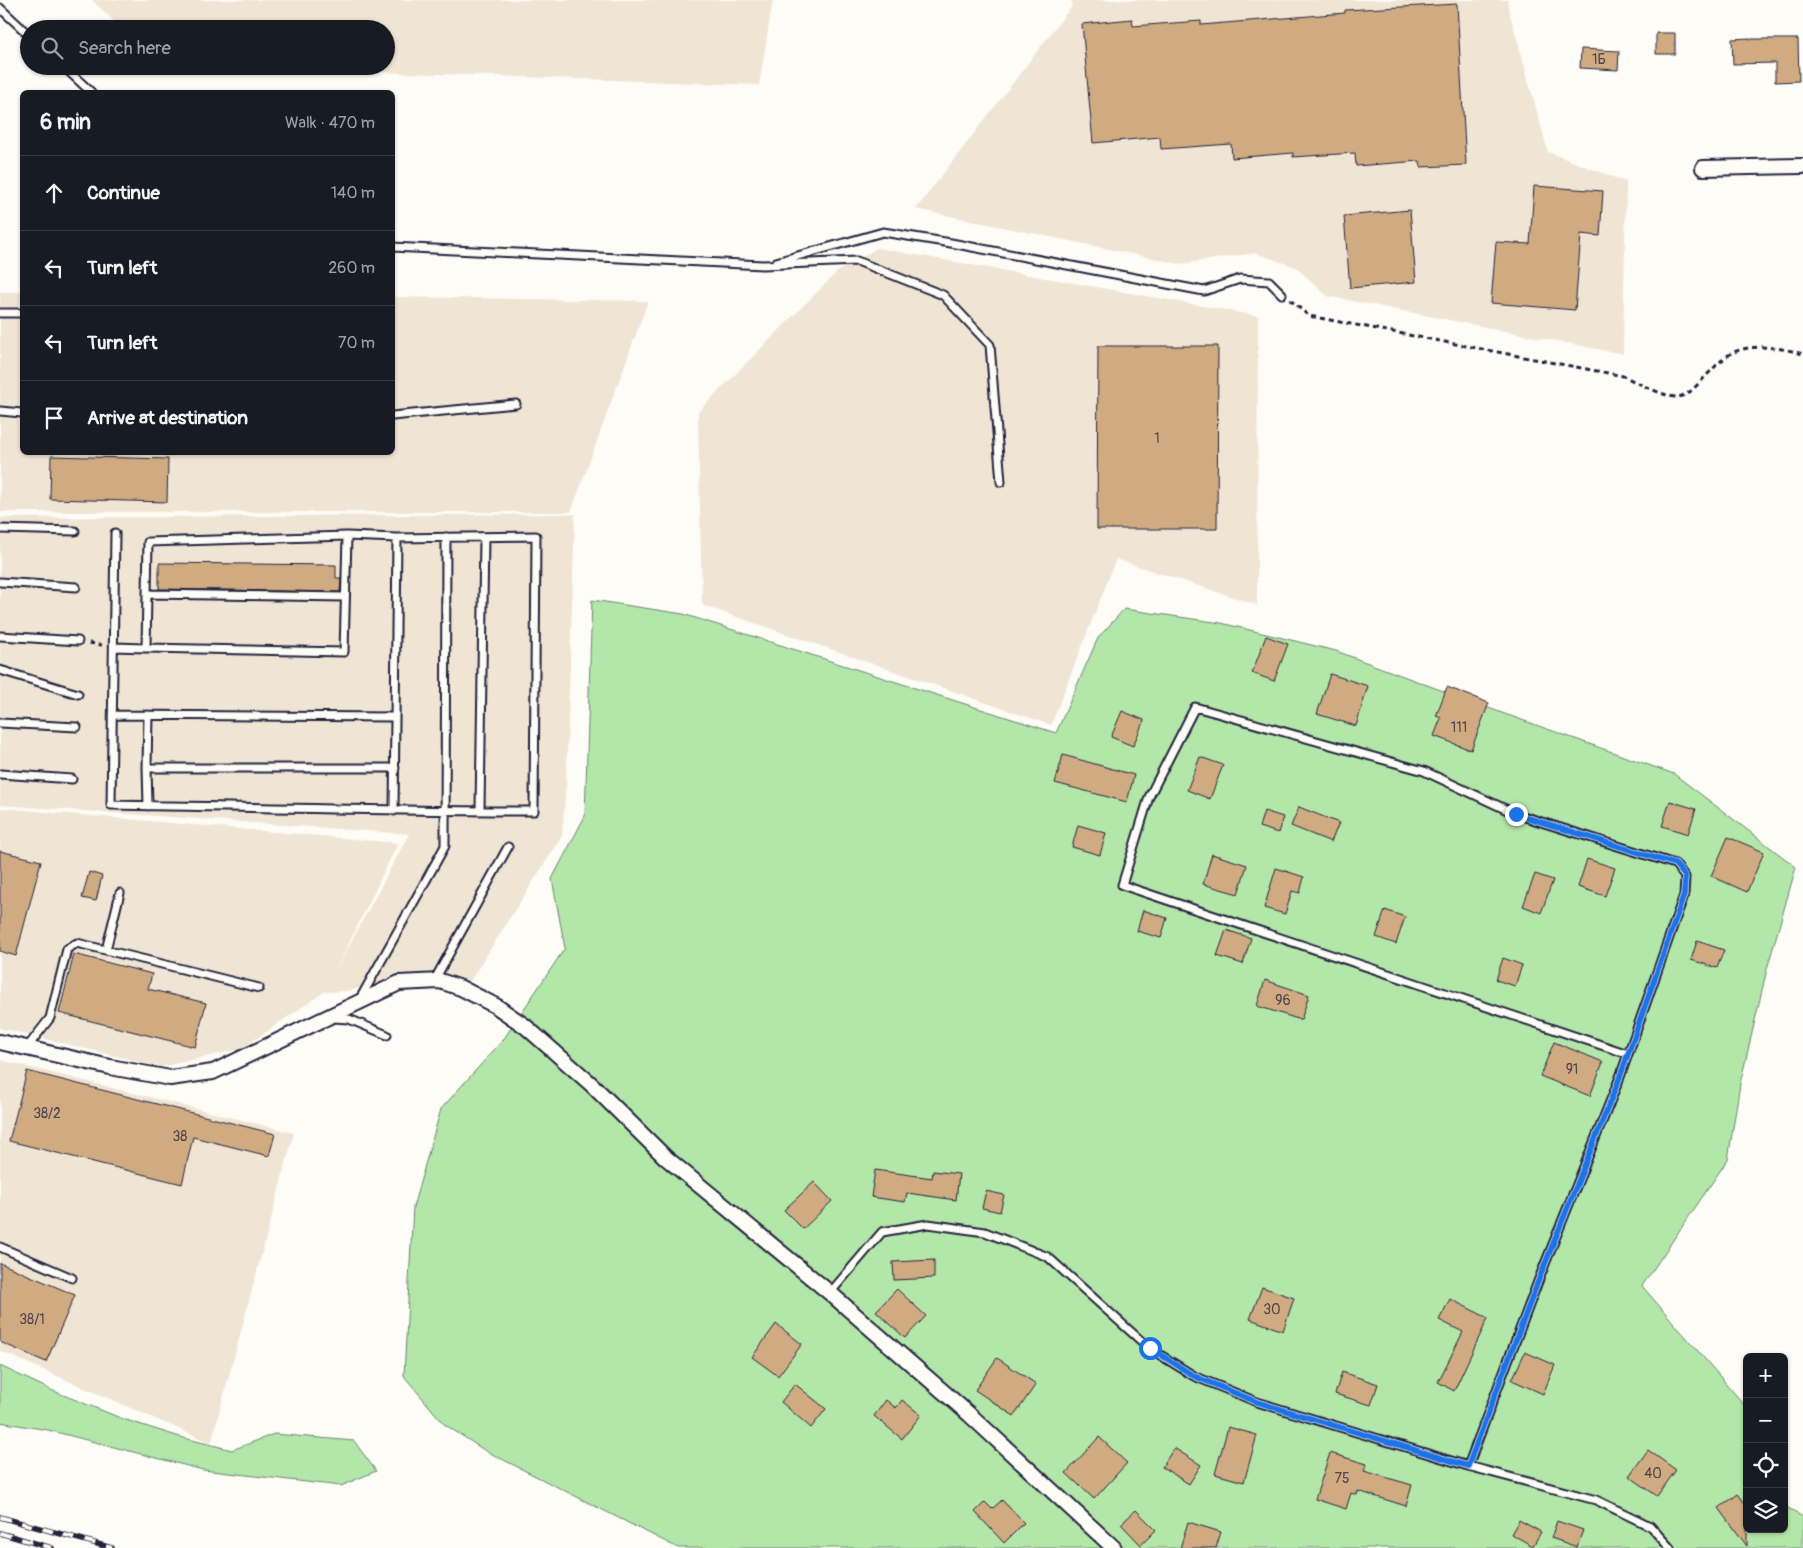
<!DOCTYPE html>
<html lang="en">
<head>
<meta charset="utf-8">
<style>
	:root { --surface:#171b24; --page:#242831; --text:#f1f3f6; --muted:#9ea1a6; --line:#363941 }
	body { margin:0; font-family:Pangolin,sans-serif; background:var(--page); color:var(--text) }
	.controls { position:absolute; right:15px; bottom:15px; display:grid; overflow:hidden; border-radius:8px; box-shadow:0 1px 4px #0004 }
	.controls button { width:45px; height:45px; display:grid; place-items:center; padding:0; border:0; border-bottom:1px solid var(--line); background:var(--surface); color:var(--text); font:25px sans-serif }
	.stop { position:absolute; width:15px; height:15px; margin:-11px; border:4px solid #1a73e8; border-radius:50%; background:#fff }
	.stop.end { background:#1a73e8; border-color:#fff; box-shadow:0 1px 5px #0008 }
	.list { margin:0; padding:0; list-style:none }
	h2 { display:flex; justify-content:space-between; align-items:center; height:65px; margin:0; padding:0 20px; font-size:21px }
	h2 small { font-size:16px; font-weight:400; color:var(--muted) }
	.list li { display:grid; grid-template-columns:32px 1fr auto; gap:15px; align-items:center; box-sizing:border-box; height:75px; padding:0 20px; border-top:1px solid var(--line) }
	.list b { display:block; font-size:19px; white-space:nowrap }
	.list em { font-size:16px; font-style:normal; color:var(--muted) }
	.icon { flex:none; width:28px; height:28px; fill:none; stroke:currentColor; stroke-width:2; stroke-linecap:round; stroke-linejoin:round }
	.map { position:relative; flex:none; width:1803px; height:1548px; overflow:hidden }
	.search { position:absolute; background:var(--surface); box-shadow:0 1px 4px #0004; left:20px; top:20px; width:375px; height:55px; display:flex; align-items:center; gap:12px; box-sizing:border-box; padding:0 18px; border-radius:28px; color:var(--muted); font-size:19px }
	.panel { position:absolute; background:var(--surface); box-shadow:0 1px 4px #0004; left:20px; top:90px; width:375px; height:365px; border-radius:8px }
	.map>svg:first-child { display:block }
	.built { fill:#f0e4d4 }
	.green { fill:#b3e7a9; stroke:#6a8472 }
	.building { fill:#d0ab82; stroke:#22223b }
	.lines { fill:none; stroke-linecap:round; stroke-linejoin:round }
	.service-casing { stroke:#22223b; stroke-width:11 }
	.minor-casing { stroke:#22223b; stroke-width:18 }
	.path { stroke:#22223b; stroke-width:3; stroke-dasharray:5 4; stroke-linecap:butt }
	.service { stroke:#fdfcf7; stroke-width:7 }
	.minor { stroke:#fdfcf7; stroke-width:14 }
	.rail-casing { stroke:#22223b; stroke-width:5.5 }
	.rail { stroke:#fdfcf7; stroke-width:4; stroke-dasharray:11; stroke-linecap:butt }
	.route { stroke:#1a73e8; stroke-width:6 }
	.labels { text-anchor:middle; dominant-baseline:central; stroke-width:4; stroke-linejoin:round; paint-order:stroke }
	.number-label { font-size:14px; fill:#4e444d }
</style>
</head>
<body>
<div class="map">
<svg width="1803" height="1548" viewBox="0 0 1803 1548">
	<rect width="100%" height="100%" fill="#fdfcf7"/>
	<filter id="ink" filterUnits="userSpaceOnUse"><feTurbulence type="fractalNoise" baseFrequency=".02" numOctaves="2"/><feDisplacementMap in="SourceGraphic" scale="10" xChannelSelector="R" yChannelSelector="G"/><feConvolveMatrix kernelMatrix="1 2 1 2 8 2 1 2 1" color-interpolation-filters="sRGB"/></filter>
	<g filter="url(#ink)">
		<path class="built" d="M92,0H773L759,85L202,66H386V29H122Z
			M1072,0H1508L1507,3L1548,152L1626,182L1623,354L1327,296L1296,267L1255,253L1181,264L916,209L1072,6Z
			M877,248L1258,316L1257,605L1116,559L1051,725L702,605L698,412L837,272Z
			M0,292H22V452H392L393,297L648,301L571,512H0Z
			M575,514L566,784L562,836L470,981L440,975L395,980L346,991L324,992L241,1049L160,1067L0,1028V808L398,843L334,974L409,834L0,805V518Z
			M0,1060L294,1133L211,1443L0,1351Z"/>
		<path class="green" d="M592,600L683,614L1056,733L1098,638L1124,609L1221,623L1336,651L1502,713L1674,774L1796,867L1767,969L1740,1084L1728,1159L1642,1286L1747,1408V1529H1784V1507L1803,1517V1548H678L484,1450L444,1424L404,1376L413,1207L441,1109L503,1040L565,948L552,879L585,816Z
			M0,1366L51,1390L123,1419L180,1437L232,1450L274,1434L354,1441L376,1471L341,1486L203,1470L48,1430L0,1422Z"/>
		<path class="building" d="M1457,4L1466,165L1421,167L1420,161L1356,166L1355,153L1293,157V153L1232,158L1231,144L1161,149L1160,137L1093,143L1082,24L1132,19L1133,26L1201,21V25L1345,13V10Z
			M1656,33H1675V54H1656Z
			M1750,38V39H1798L1799,81L1775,82V63L1733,64L1732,39Z
			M1581,49L1619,51L1618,70L1580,68Z
			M1534,186L1603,191L1600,236L1581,234L1575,310L1491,303L1496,242L1530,244Z
			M1410,210L1416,282L1350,288L1344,216Z
			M1098,346H1218L1217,529H1097Z
			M51,456L168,459L167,502L50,499Z
			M159,563L336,565V578H341L340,592L159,589Z
			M1266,636L1288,644L1274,681L1252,673Z
			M1330,674L1368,686L1356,726L1317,714Z
			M1447,687L1489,703L1471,750L1434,736L1441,718L1436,716Z
			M1122,711L1144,720L1133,746L1111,737Z
			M1063,755L1134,775L1127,802L1055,783Z
			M1200,757L1223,765L1210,799L1187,790Z
			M1670,801L1696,809L1688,834L1662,826Z
			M1299,807L1339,823L1331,842L1291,826Z
			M1264,811L1283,817L1278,833L1259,827Z
			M1078,825L1106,833L1100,855L1072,847Z
			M1728,837L1764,852L1747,892L1711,876Z
			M0,851L41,861L16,956L0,951Z
			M1212,854L1247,865L1238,894L1203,884Z
			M1587,859L1615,868L1605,896L1578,887Z
			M1276,868L1304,877L1300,893L1292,891L1285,914L1264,908Z
			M89,872L102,876L96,901L82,898Z
			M1535,874L1553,880L1541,913L1523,906Z
			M1143,910L1167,918L1161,938L1137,931Z
			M1385,910L1405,917L1396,944L1376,937Z
			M1226,930L1251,938L1243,964L1217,956Z
			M1697,941L1724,950L1717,968L1691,960Z
			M74,954L152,974L148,989L206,1003L195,1047L59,1013Z
			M1503,958L1522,965L1515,986L1496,980Z
			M1265,980L1309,995L1301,1020L1257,1006Z
			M1554,1042L1603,1062L1590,1096L1540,1076Z
			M27,1071L275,1134L269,1156L193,1137L182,1184L9,1141Z
			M875,1170L932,1178L933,1171L959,1174L956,1200L907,1193L905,1202L871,1197Z
			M814,1182L832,1201L803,1229L784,1210Z
			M986,1191L1004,1195L1000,1212L982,1208Z
			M934,1260V1278L894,1280L893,1262Z
			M0,1263L75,1295L46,1362L0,1342Z
			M1262,1287L1294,1298L1283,1331L1250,1319Z
			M897,1289L926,1316L905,1338L876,1311Z
			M1450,1299L1488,1318L1454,1391L1438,1382L1463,1332L1439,1320Z
			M776,1324L802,1344L778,1376L752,1357Z
			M1525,1352L1555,1365L1543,1394L1512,1380Z
			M997,1358L1036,1384L1014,1416L975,1390Z
			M1342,1372L1378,1384L1371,1405L1335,1394Z
			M795,1384L826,1409L811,1428L781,1402Z
			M886,1400L896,1408L902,1400L921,1415L902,1439L874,1416Z
			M1228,1427L1257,1435L1244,1482L1215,1474Z
			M1099,1437L1127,1463L1094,1499L1066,1473Z
			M1174,1448L1201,1465L1189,1484L1162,1467Z
			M1648,1450L1676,1470L1657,1496L1629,1476Z
			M1330,1453L1367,1464L1364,1471L1412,1485L1406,1506L1358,1491L1357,1495L1351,1493L1346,1509L1315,1499Z
			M1738,1494L1747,1506V1546L1719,1508Z
			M1002,1500L1024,1523L1004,1543L975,1512L985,1502L992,1509Z
			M1136,1510L1156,1530L1141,1545L1121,1524Z
			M1519,1520L1541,1532L1533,1546L1511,1534Z
			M1557,1521L1583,1530L1577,1547L1551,1538Z
			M1188,1522L1221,1532L1216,1548H1180Z"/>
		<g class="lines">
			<defs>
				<path id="service" d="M0,8L29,35
					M63,66L91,92
					M392,247L763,265L857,261L943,295L990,345L1001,482
					M776,262L883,232L951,243L1204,291L1240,279L1269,281L1282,294
					M0,313H22
					M0,411L22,413
					M392,416L516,404
					M0,529L75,531
					M115,533L111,805C252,807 393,811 534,811L536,536L397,538L394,811
					M347,536L344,652L146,648L148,542L347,536L397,538
					M0,582L76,587
					M147,594L345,597
					M0,636L78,641
					M114,647L146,648
					M0,670L78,694
					M113,715L395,717
					M148,715L147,768H395
					M0,723L77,727
					M147,768L148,806
					M0,774L72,779
					M480,811L484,537
					M106,950L120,893
					M434,981L508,847
					M360,999L445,846L446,537
					M333,1018L349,1019L387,1035
					M26,1049L50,1018L67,949L77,943L259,988
					M0,1247L72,1278
					M830,1293L882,1232L928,1224L985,1232L1048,1257L1149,1348L1194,1376L1257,1402L1468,1466L1596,1500L1650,1526L1670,1548
					M1468,1466L1539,1279L1620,1077L1684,895L1685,877L1675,864L1516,814L1424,771L1195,707L1149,797L1122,885L1628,1054"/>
				<path id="minor" d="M1703,168L1803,166
					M0,1042L110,1067L170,1078L213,1072L399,983L440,981L461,988L496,1006L525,1026L591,1084L665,1157L830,1293L970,1415L1114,1548"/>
			</defs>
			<use href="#service" class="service-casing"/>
			<use href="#minor" class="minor-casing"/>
			<path class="path" d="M1290,300L1309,316L1623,376C1634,381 1667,398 1677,397C1688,396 1695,387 1702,380C1712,370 1722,358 1734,352C1755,343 1783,348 1803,354
				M89,643L102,645"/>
			<use href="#service" class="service"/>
			<use href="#minor" class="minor"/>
			<defs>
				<path id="rail" d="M0,1517L112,1548
					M0,1533L52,1548"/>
			</defs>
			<use href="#rail" class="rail-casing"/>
			<use href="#rail" class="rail"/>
		</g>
	</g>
	<g class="lines" filter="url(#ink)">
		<path class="route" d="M1150,1348L1194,1376L1257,1402L1468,1466L1539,1279L1620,1077L1684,895L1685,876L1675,864L1516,814"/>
	</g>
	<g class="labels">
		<g class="number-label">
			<text x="1599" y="59">1Б</text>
			<text x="1157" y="438">1</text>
			<text x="1459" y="727">111</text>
			<text x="1283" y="1000">96</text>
			<text x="1572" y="1069">91</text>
			<text x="47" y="1113">38/2</text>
			<text x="180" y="1136">38</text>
			<text x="1272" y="1309">30</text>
			<text x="32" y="1319">38/1</text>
			<text x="1653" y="1473">40</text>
			<text x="1342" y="1478">75</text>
		</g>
	</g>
</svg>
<div class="controls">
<button>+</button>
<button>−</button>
<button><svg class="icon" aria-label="locate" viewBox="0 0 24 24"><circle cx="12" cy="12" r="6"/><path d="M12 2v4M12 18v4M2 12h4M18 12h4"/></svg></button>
<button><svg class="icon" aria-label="layers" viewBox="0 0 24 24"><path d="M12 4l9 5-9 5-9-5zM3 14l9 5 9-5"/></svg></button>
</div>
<div class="stop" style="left:1150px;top:1348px"></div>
<div class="stop end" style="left:1516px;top:814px"></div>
<div class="search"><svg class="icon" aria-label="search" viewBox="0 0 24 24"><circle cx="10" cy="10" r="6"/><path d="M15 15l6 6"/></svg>Search here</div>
<section class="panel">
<h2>6 min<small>Walk · 470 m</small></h2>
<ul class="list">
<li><svg class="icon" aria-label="ahead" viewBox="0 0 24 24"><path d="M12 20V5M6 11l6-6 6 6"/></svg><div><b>Continue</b></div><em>140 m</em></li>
<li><svg class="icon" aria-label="left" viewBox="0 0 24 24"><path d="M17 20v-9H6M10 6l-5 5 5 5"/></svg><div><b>Turn left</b></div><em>260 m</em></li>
<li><svg class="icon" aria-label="left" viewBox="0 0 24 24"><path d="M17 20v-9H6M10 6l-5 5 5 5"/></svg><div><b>Turn left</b></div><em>70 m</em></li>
<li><svg class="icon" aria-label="arrive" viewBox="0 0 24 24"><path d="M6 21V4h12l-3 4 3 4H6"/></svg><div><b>Arrive at destination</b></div></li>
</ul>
</section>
</div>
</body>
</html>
